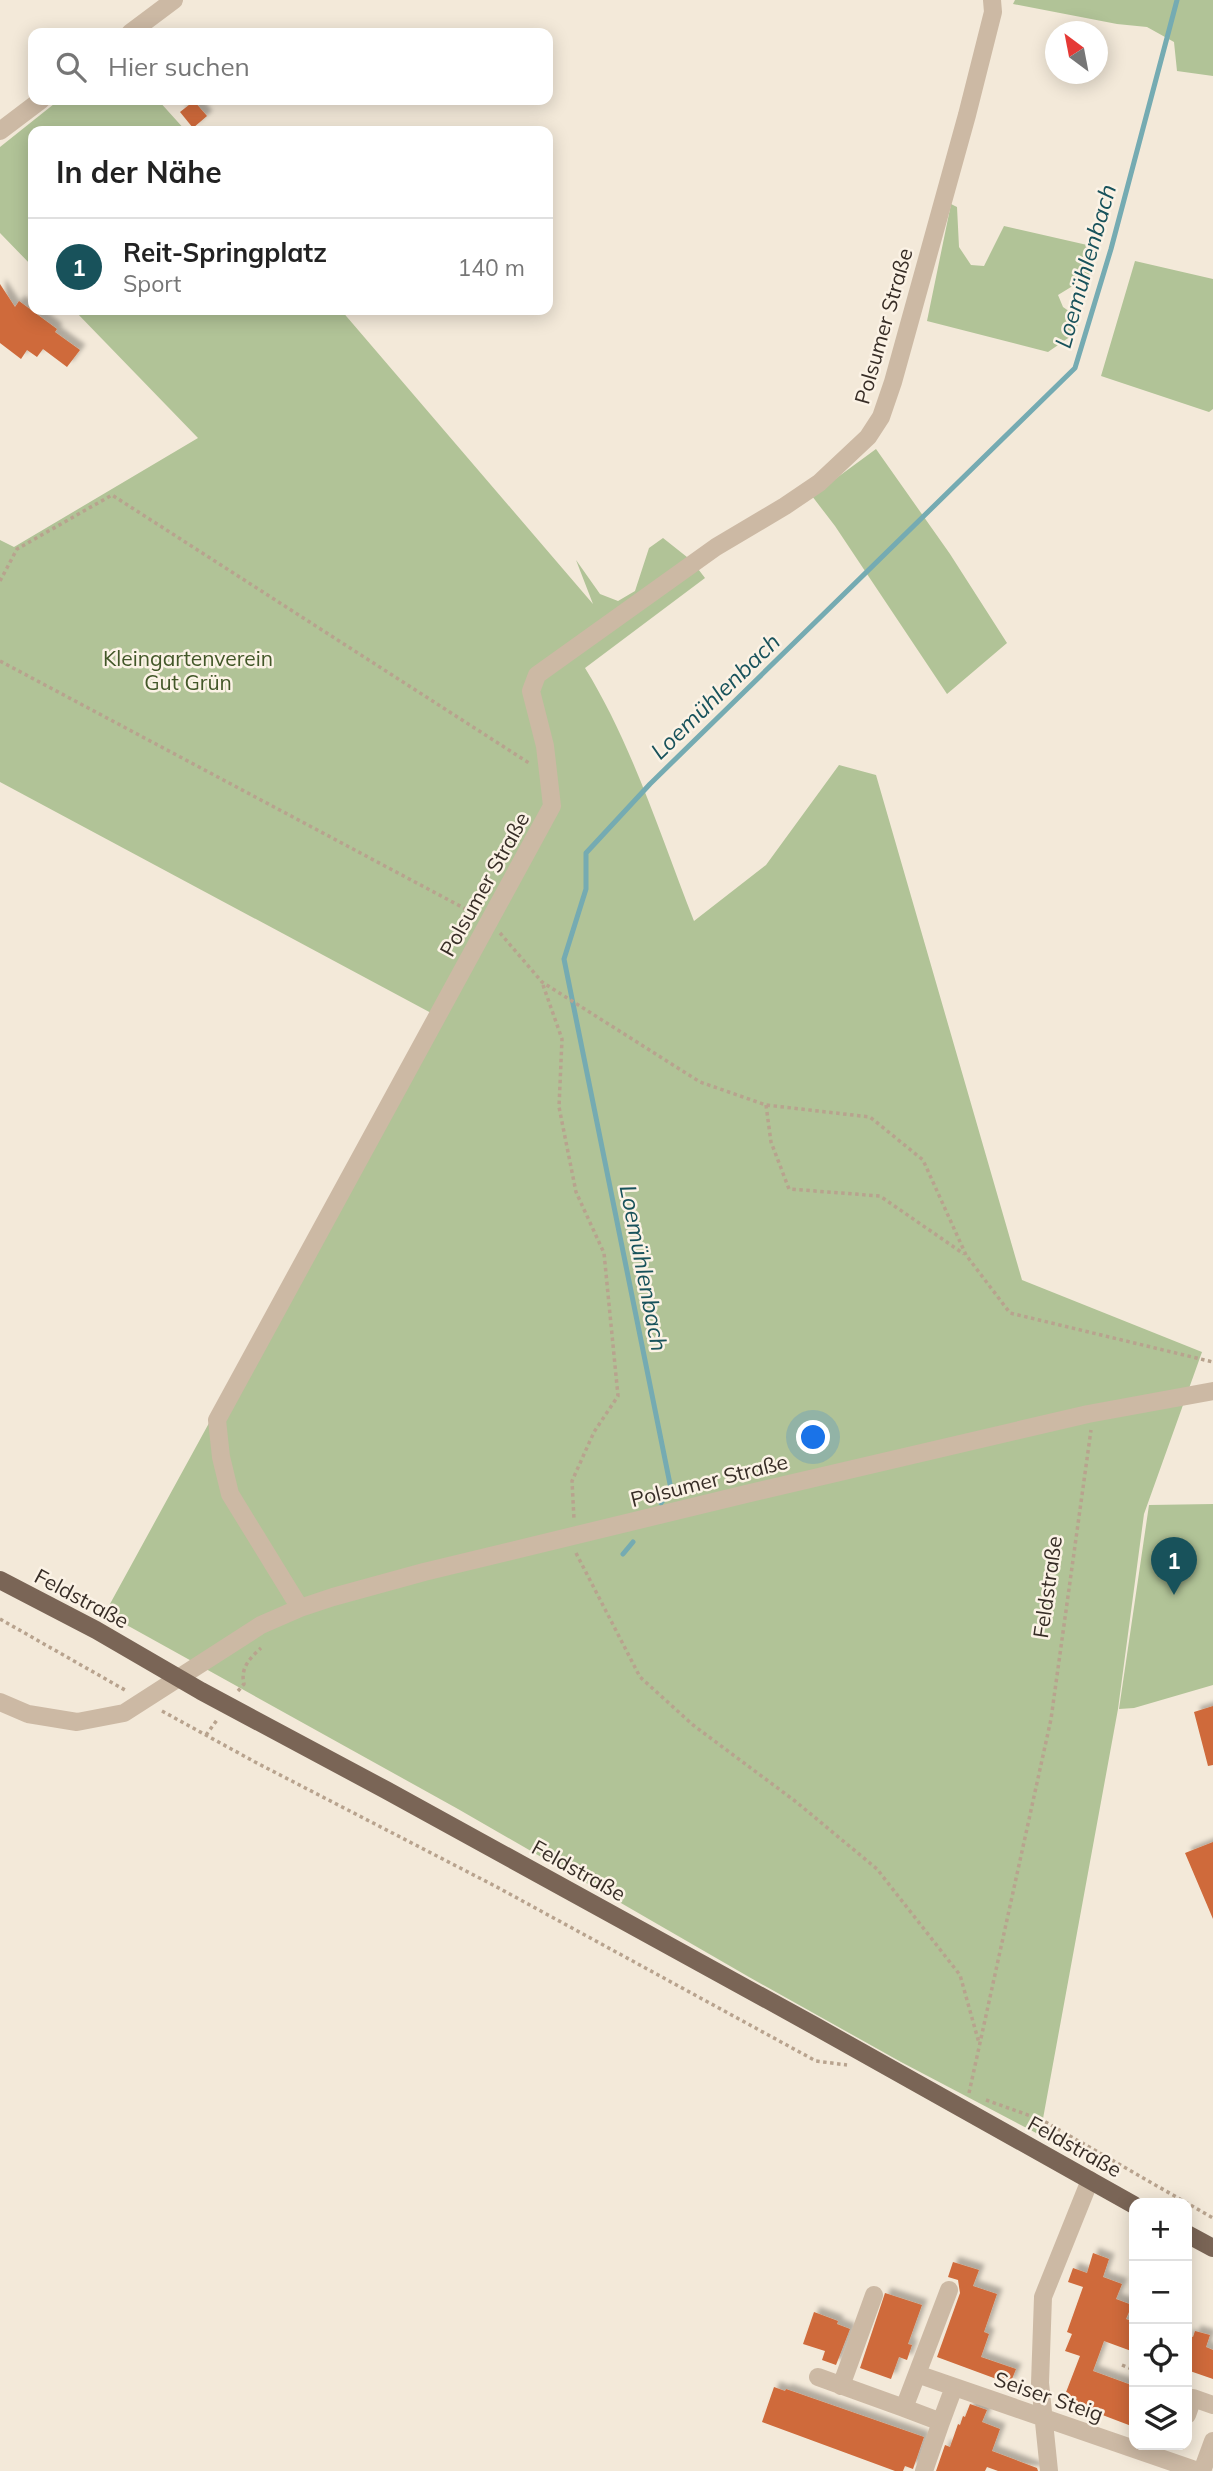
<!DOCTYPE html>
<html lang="de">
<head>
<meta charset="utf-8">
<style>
	:root { --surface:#fff; --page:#f2f2f2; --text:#222; --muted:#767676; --line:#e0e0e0; --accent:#18525b }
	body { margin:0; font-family:Mulish,sans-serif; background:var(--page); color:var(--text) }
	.controls { position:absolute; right:21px; bottom:21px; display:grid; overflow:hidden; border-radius:14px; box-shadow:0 4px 18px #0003 }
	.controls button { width:63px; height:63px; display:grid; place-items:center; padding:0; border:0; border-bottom:2px solid var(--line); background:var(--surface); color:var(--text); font:35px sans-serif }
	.compass { position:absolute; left:1045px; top:21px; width:63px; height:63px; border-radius:50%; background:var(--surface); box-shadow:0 4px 18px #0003; rotate:328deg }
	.you { position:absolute; left:814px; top:1438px; width:24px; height:24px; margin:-18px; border:5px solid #fff; border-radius:50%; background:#1a73e8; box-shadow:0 0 0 10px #1a73e833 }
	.badge { display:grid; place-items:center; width:46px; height:46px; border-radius:50%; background:var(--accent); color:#fff; font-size:23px; font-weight:700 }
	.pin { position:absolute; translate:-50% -58px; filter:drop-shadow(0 2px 4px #0008) }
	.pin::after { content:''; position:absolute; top:37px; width:24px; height:21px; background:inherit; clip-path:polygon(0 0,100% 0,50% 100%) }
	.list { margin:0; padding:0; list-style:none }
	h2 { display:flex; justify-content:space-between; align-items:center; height:91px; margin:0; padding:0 28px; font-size:30px }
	h2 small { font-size:23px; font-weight:400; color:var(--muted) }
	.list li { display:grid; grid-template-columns:46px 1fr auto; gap:21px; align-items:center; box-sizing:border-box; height:98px; padding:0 28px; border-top:2px solid var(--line) }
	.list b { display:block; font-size:26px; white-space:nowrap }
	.list p { margin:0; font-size:23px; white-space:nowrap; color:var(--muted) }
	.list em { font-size:23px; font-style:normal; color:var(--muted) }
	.icon { flex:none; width:38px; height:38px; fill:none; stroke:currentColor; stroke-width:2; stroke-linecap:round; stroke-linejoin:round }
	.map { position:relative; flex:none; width:1213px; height:2471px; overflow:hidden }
	.search { position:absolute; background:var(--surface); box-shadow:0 4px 18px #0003; left:28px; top:28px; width:525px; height:77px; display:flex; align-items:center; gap:18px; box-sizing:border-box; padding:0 24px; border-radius:14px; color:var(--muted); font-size:26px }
	.panel { position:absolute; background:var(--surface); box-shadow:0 4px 18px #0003; left:28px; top:126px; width:525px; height:189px; border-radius:14px }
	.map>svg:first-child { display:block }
	.green { fill:#b1c397 }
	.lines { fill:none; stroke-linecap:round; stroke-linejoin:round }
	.stream { stroke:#75abb2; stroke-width:5 }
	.building { fill:#cf6a3a; filter:url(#shadow) }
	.path { stroke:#b8a38e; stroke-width:3.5; stroke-dasharray:3.5 3.5; stroke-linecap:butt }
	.minor { stroke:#ccb9a4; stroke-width:18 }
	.major { stroke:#7a6556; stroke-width:18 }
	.labels { text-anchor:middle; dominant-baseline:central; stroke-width:5; stroke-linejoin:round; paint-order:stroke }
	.street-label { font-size:21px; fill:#372d26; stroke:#fbf2e5 }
	.park-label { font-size:21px; fill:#425728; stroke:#fbf2e5 }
	.water-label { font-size:23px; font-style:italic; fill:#18525b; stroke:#fbf2e5 }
</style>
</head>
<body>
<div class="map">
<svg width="1213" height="2471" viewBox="0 0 1213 2471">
	<defs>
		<filter id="shadow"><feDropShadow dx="5.5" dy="-5.5" stdDeviation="2" flood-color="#0004"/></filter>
	</defs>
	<rect width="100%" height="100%" fill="#f3e9d9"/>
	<path class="green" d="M1015,0H1213V76L1177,71L1174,42L1147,27L1117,24L1013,4Z
		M59,100H158L186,131H33V267L0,233V147Z
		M951,204L957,207L959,247L971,265L984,266L1004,226L1096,247L1089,276L1058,295L1063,307L1080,319L1074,334L1048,352L927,321Z
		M1135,261L1213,279V409L1209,412L1101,376Z
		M74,310H341L593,604L576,560L600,594L618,601L635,591L649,548L663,538L692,561L705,578L585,668C632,744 661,837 694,921L766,865L839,765L876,775L1022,1280L1202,1352L1144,1514L1118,1709L1040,2135L901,2062L749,1977L458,1809L105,1613L433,1014L0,782V540L14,547L198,438Z
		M876,449L950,554L1007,643L947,694L835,526L812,496Z
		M1213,1504V1685L1134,1708L1119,1709L1149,1505Z"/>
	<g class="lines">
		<path class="stream" d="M661,1503L671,1489L564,959L586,889V853L650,784L1075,368L1111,249L1177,0
			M623,1554L633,1542"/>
	</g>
	<path class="building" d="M194,101L207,116L193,128L180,112Z
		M0,284L15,307L19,301L57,329L55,332L80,350L67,367L43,349L37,357L27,350L21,359L0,343Z
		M1213,1706V1765L1208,1766L1194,1712Z
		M1213,1842V1919L1185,1853Z
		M1093,2253L1109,2259L1103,2277L1122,2284L1116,2299L1132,2305L1126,2319L1134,2322V2352L1104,2341L1093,2371L1134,2386V2427L1063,2400L1080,2356L1065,2351L1072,2334L1067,2332L1083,2287L1068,2282L1073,2268L1087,2273Z
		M953,2262L979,2270L973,2286L997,2294L984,2332L989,2334L981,2357L1016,2369L1010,2384L937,2357L960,2293L958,2280L948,2277Z
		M885,2293L922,2305L908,2344L912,2345L907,2360L899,2357L891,2379L860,2368Z
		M814,2312L838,2321L837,2324L850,2329L836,2365L822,2360L825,2351L803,2344Z
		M1195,2331L1210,2335L1206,2347L1213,2350V2379L1187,2370V2334L1193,2337Z
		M774,2387L785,2391L786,2389L924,2437L913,2469L905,2466L903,2471H895L762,2422Z
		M970,2404L987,2410L982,2422L1000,2429L992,2451L1037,2468L1038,2471H998L987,2467L985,2471H936L945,2445L950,2447L958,2424L960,2425L963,2416L965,2417Z"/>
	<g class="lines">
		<path class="path" d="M0,581L17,549L112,495L529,763
			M0,661L475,914
			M500,933L542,982L700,1082L766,1105L870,1117L923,1160L966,1255L1010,1313L1213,1362
			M543,985L562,1039L559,1107L576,1192L604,1253L618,1396L594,1432L572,1481L574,1519
			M766,1105L771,1142L789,1189L880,1196L964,1254
			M576,1553L640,1677L693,1725L795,1801L877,1869L960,1975L979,2043
			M0,1619L125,1690
			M238,1691L244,1684C240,1668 250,1658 261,1648
			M162,1711L255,1762L495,1886L816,2061L847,2065
			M206,1735L217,1720
			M969,2093L1051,1719L1091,1430
			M986,2100L1042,2120L1213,2218
			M1122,2365L1134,2370"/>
		<path class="minor" d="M130,33L174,0
			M0,131L41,100
			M300,1608L230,1494L221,1457L217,1420L552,806L545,746L531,691L537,675L716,547L785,506L819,483L868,437L881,417L893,382L967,115L993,12L992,0
			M0,1702L28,1714L77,1722L124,1713L261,1625L300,1608L333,1597L424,1572L746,1494L1088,1414L1213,1391
			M917,2374L949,2290
			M818,2377L904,2408
			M841,2386L874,2295
			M954,2387L941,2422L904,2408L917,2374L1198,2471
			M1187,2415L1193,2398L1213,2405
			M924,2471L941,2422
			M1049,2471L1040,2383L1043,2297L1090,2180
			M1202,2471L1213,2441"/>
		<path class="major" d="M0,1580L96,1630L201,1691L386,1790L815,2026L1134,2205
			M1187,2234L1213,2248"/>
	</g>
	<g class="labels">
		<g class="street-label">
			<text transform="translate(883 326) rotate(-74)">Polsumer Straße</text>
			<text transform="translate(484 884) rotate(-61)">Polsumer Straße</text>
			<text transform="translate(709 1480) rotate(-14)">Polsumer Straße</text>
			<text transform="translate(1047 1587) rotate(-82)">Feldstraße</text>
			<text transform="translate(82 1598) rotate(28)">Feldstraße</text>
			<text transform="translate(579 1870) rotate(29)">Feldstraße</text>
			<text transform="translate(1075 2146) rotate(29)">Feldstraße</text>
			<text transform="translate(1049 2396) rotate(19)">Seiser Steig</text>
		</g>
		<g class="park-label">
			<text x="188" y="658">Kleingartenverein<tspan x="188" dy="24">Gut Grün</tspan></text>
		</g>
		<g class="water-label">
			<text transform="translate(1085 266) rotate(-74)">Loemühlenbach</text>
			<text transform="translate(715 696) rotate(-44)">Loemühlenbach</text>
			<text transform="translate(644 1268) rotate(79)">Loemühlenbach</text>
		</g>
	</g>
</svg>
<div class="controls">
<button>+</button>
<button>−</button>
<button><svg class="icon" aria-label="locate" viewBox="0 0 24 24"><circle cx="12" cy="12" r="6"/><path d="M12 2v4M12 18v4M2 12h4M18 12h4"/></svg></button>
<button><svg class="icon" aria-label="layers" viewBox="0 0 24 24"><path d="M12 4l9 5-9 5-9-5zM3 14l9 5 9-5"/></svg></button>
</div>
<svg class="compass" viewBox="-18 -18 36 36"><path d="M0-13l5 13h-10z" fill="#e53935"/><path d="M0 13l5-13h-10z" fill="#767676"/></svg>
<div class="you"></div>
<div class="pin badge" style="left:1174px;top:1595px">1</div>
<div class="search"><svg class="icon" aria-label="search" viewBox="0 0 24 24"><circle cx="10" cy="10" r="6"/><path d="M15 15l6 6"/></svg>Hier suchen</div>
<section class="panel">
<h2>In der Nähe<small></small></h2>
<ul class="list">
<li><span class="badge">1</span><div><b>Reit-Springplatz</b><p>Sport</p></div><em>140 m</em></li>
</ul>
</section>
</div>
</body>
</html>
